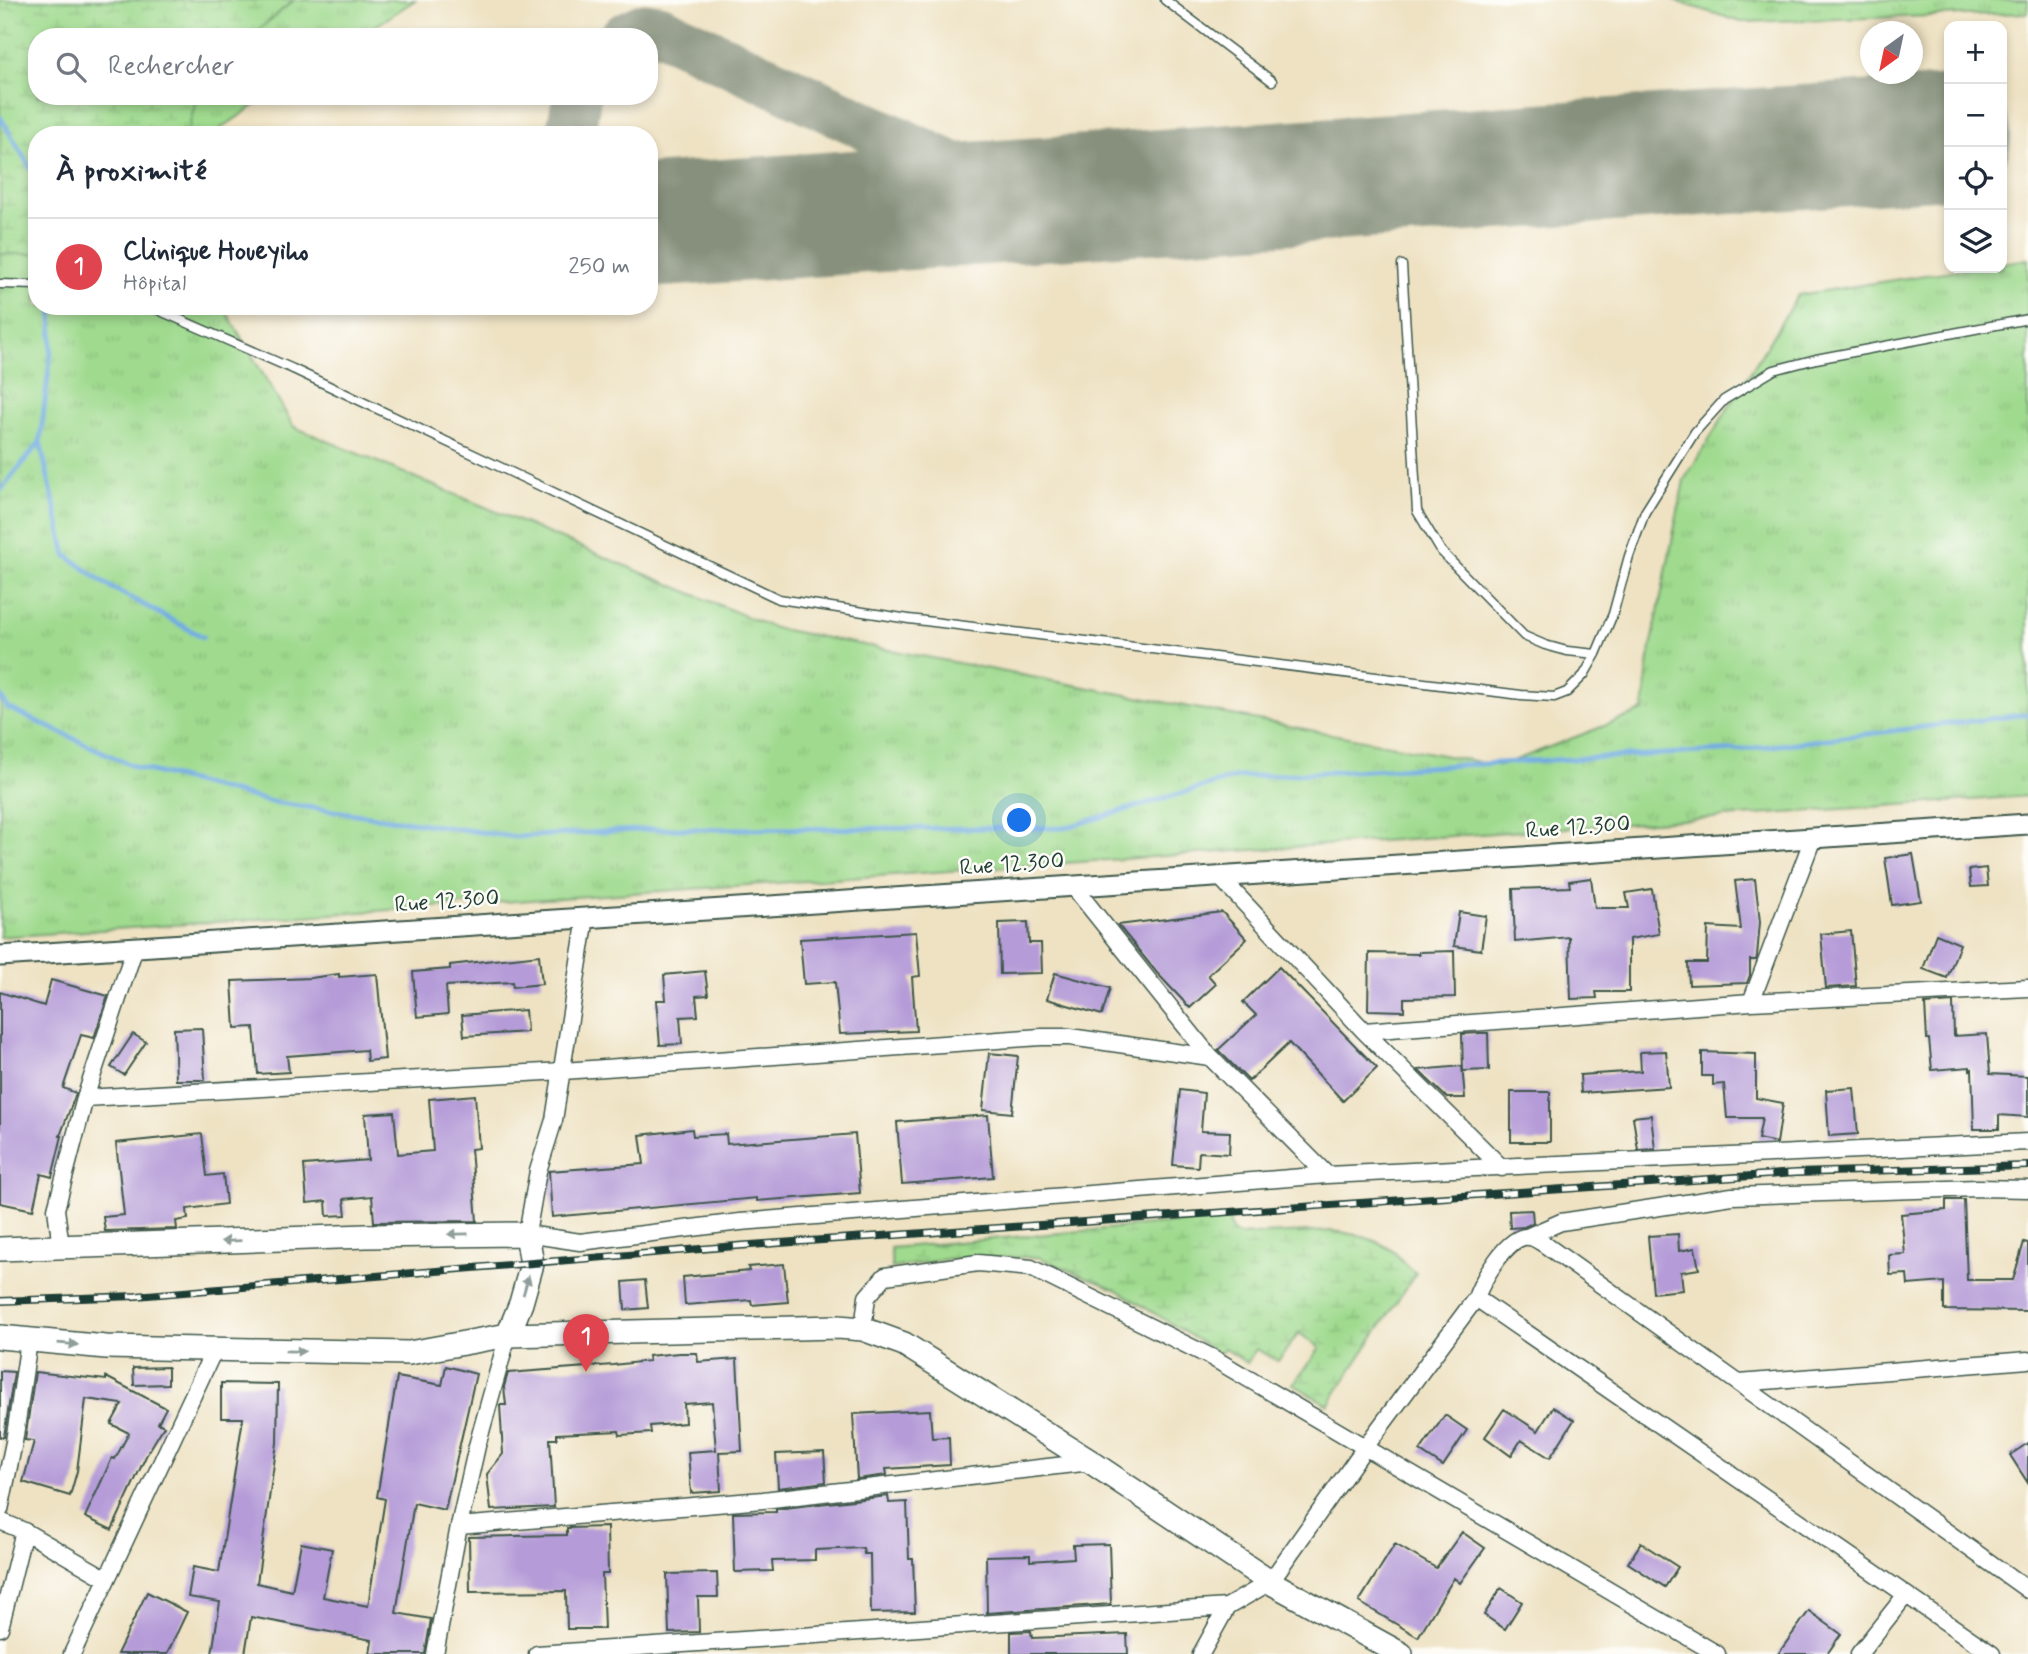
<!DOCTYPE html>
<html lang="fr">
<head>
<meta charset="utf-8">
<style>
	:root { --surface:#fff; --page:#f2f2f3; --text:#1f2937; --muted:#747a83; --line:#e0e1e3; --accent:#0f766e }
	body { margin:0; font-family:Mynerve,sans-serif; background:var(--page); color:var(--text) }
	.controls { position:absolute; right:21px; top:21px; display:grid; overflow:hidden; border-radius:14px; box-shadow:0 4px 10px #0003 }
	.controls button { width:63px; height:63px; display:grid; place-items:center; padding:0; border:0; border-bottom:2px solid var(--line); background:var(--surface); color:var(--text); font:35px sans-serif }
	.compass { position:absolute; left:1860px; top:21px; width:63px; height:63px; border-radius:50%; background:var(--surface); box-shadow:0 4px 10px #0003; rotate:213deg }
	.you { position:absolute; left:1020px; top:821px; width:24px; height:24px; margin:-18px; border:5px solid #fff; border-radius:50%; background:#1a73e8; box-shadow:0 0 0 10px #1a73e833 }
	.badge { display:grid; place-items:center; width:46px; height:46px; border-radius:50%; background:var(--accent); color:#fff; font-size:23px; font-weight:700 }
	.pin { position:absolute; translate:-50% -58px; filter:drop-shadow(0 2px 4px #0008) }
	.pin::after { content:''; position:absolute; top:37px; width:24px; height:21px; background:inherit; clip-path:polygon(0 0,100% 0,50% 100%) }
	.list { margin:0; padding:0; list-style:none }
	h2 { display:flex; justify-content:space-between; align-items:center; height:91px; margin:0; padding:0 28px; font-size:30px }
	h2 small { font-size:23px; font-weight:400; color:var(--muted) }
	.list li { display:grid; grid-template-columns:46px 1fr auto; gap:21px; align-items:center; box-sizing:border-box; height:98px; padding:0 28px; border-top:2px solid var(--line) }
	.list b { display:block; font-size:26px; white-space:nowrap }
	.list p { margin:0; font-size:23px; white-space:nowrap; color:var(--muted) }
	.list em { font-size:23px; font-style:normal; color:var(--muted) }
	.icon { flex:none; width:38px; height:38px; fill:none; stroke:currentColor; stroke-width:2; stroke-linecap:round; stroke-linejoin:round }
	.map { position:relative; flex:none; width:2028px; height:1654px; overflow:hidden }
	.search { position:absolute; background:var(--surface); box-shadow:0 4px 10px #0003; left:28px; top:28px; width:630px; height:77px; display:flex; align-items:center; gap:18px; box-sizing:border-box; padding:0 24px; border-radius:28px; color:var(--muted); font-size:26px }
	.panel { position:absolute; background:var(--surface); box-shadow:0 4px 10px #0003; left:28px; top:126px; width:630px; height:189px; border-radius:28px }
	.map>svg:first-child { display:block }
	.grass { fill:url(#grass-tufts); stroke:#5f8c61; stroke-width:2 }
	.wetland { fill:url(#wetland-marsh); stroke:#5f8c61; stroke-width:2 }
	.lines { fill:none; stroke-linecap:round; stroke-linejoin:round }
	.stream { stroke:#72ace2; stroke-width:5 }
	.taxiway { stroke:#86907c; stroke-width:49 }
	.runway { stroke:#86907c; stroke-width:124 }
	.building { fill:#b59cd8 }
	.service-casing { stroke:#3e5649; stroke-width:11 }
	.minor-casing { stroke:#3e5649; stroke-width:19 }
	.tertiary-casing { stroke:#3e5649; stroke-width:23 }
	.secondary-casing { stroke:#3e5649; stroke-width:26 }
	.service { stroke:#fff; stroke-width:8 }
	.minor { stroke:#fff; stroke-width:16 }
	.tertiary { stroke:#fff; stroke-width:19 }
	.secondary { stroke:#fff; stroke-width:23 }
	.rail-casing { stroke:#1f3d34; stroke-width:8 }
	.rail { stroke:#fdfcf7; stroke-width:5; stroke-dasharray:16; stroke-linecap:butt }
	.oneway { fill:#8f9e9a }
	.labels { text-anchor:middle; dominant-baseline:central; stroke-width:5; stroke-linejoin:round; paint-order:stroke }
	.street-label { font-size:23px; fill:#1f3d34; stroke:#fdfcf7 }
</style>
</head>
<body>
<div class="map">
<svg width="2028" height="1654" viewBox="0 0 2028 1654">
	<defs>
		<pattern id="grass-tufts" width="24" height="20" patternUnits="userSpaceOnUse" patternTransform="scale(1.75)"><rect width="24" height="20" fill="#9fda8e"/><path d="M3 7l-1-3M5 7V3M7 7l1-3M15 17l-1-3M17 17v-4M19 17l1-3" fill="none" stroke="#88bc7b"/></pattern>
		<pattern id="wetland-marsh" width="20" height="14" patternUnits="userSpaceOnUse" patternTransform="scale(1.75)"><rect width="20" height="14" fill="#9fda8e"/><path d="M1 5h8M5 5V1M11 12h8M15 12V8" fill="none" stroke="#88bc7b"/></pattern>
	</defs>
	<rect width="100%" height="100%" fill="#fdfcf7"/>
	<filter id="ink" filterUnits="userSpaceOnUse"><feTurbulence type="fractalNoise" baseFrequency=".0143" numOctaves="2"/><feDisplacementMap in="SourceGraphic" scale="14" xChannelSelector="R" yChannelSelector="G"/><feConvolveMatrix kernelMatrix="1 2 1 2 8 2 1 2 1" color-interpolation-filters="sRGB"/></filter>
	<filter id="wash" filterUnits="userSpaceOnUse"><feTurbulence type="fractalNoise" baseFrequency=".00686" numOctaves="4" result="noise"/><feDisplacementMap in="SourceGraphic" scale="28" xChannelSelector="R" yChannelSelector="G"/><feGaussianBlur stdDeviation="1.57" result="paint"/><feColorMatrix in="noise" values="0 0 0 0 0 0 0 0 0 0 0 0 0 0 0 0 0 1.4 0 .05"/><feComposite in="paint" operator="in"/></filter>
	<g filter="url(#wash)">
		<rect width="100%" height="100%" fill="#eee2c3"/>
		<path class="grass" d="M0,0H415L359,37H37V96H269L211,135H37V306H223L294,427L774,628L1500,766L1643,711L1649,658L1684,480L1798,295L1970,268H2002V263L2028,259V796L0,937Z
			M1672,0H2028V13L1741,22Z"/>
		<path class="wetland" d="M0,0H294L250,37H37V96H197L187,135H37V254H0Z
			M1230,1218V1225L1233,1233L1240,1235L1333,1231C1354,1234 1380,1239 1396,1254C1403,1261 1407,1268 1416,1273L1328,1405L1293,1384L1320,1348L1299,1333L1278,1361L1256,1349L1247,1363L1224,1348L1220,1354L1115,1289L1038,1257L947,1259L892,1268L890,1248Z"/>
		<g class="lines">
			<path class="stream" d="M0,117L37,179
				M40,442L66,555L107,585L203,637
				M0,491L40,442L51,352L53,306
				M0,696L8,708L135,767L272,802L515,837L655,829L1064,828L1237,777L1739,750L2028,714"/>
			<path class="taxiway" d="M624,37L645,27L659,29L991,184L1015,193L1045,199
				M570,135L577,96
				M649,249L677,257L713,255L747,244L774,224L794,216"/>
			<path class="runway" d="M649,226L1949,137"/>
		</g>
		<g id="blocks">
			<path class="building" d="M1913,854L1921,901L1892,905L1885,858Z
				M1986,868L1988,886L1971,887L1969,870Z
				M1591,878L1595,908H1629L1626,893L1652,889L1659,934L1629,939V992H1596L1597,998L1571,999L1569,937L1515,942L1513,889L1570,887L1569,881Z
				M1755,879L1760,922L1757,956L1756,960H1750V975L1747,983L1689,985L1688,963H1707L1708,927L1741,929L1735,881Z
				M1222,912L1247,939L1208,975L1216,984L1190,1008L1157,973L1118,925Z
				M1459,912L1486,916L1481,950L1454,946Z
				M1028,922L1029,943H1041L1042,973L1000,974L999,923Z
				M1851,931L1856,986L1826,988L1821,934Z
				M916,932L920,976L912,977L916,1031L840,1034L835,982L804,984L800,939Z
				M1936,934L1960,944L1947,978L1923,969Z
				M1454,951L1455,997L1404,998V1011L1368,1010L1369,953L1419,954V952Z
				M539,955L542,984L513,987L512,982L446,986L448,1014L417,1017L413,972L450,969V965Z
				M1279,967L1377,1068L1343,1101L1289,1043L1249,1081L1218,1050L1256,1015L1243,1002Z
				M705,971L708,995L696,996L698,1016L680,1017L682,1044L660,1045L656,1000H666L664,975Z
				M1055,973L1110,988L1102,1015L1047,999Z
				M339,974V977L377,974L385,1059L367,1061L366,1050L287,1056L289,1072L258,1074L254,1027L235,1028L232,981L311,978Z
				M51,980L108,996L94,1038L81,1035L63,1088L76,1093L60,1136H62L52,1177L41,1174L33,1210L0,1203V992L44,1006Z
				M1953,1002L1954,1036L1987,1034L1990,1074L2028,1076V1117L1999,1115V1129H1974L1972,1069L1970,1070V1067L1932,1070L1929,1039H1927L1925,1004Z
				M525,1010L527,1032L464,1036L462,1015Z
				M202,1028L205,1080H176L174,1029Z
				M1481,1033H1488L1489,1070L1463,1071L1462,1034Z
				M133,1034L146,1042L124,1075L111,1067Z
				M1666,1051L1669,1087L1581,1093L1580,1075L1641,1071L1640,1052Z
				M1702,1052L1756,1054V1098L1783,1103L1777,1143L1758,1139L1762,1118H1727L1724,1084L1713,1085V1076H1702Z
				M989,1053L1018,1056L1012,1113L983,1110Z
				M1462,1066L1465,1098H1447L1418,1070Z
				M1854,1088L1858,1134L1829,1136L1826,1090Z
				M1180,1090L1204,1093L1201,1131L1230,1132L1229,1154L1199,1152L1198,1167L1173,1165Z
				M1511,1092H1550V1142H1511Z
				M475,1095L479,1148L471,1149L477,1221L374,1222L372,1196L344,1199L346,1215L327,1216L326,1201L307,1203L304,1165L368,1160L365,1114L394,1112L398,1154L433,1151L429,1099Z
				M988,1115L993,1177L902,1184L897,1122Z
				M1651,1115L1655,1149L1638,1150L1633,1117Z
				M692,1129L693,1136L726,1134L727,1144L855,1134L860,1193L757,1201V1198L552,1217L549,1171L644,1164L640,1135Z
				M202,1134L207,1176L223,1174L226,1204L187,1209L188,1219L176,1221L177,1229L105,1231L103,1217L124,1215L116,1143Z
				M1946,1200H1964L1967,1280H2013L2024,1242L2028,1243V1311L1944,1310V1282L1908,1285L1907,1274L1890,1275L1889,1255L1905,1254L1901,1214L1946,1210Z
				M1532,1210L1533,1223L1524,1227L1510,1228L1509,1211Z
				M1678,1234L1679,1251L1695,1248L1699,1269L1681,1272L1683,1290L1653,1293L1648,1236Z
				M784,1264L788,1302L752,1305L751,1300L685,1305L683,1277L749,1271L748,1267Z
				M645,1280L648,1308L625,1310L623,1282Z
				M679,1353H697L698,1362L737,1359L742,1451L719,1452L721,1491L691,1493L688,1452L716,1450L712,1402L684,1404L685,1423L650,1426L651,1433L620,1435L619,1431L557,1434V1439H550L554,1507L491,1510L487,1474L503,1454L500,1405H506L504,1387L508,1373L613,1365L649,1361L648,1356Z
				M446,1366L476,1374L445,1510L414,1503L396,1613L431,1619L425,1654H370L372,1640L251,1617L245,1654H212L220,1602L188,1597L193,1567L219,1572L243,1418H221V1383L278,1384L277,1443L257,1583L292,1591L301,1543L332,1549L323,1597L368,1606L385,1499L377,1497L397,1377L442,1385Z
				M168,1367V1384L134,1385L133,1368Z
				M0,1371L14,1372L4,1437H0Z
				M35,1372L106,1380V1377L166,1408L158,1423L164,1426L146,1456L112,1530L85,1517L112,1458L115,1459L129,1433L111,1424L122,1404L86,1399L77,1471L70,1496L23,1482L34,1441L25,1440Z
				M1553,1407L1574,1420L1550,1458L1521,1440L1511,1456L1485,1437L1504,1409L1538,1431Z
				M930,1410L932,1438L949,1437L950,1465L886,1469L887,1475L857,1479L853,1414Z
				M1445,1415L1467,1430L1443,1466L1420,1451Z
				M2028,1443V1483L2010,1455Z
				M824,1452L826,1482L778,1488L776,1454Z
				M888,1496L889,1503L907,1502L909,1559H913L915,1612L871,1613L870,1554H864L863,1548L815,1550V1560L772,1561L773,1571L735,1572L733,1513L776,1512V1509Z
				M607,1527L608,1574H602L604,1629H567L566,1591L470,1592L469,1537L567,1535V1528Z
				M1462,1532L1485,1548L1460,1583L1454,1578L1418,1637L1359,1602L1395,1544L1436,1568Z
				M1641,1543L1678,1567L1665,1587L1628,1563Z
				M1109,1544L1111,1604L987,1613L986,1556L1030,1555V1561L1074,1558L1073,1545Z
				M717,1573L718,1597H698L699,1632L669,1633L667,1574Z
				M1501,1588L1522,1602L1505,1629L1484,1615Z
				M147,1592L187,1612L167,1654H117Z
				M1809,1611L1841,1634L1827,1654H1778Z
				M1031,1631L1032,1638L1127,1634L1128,1654H1011V1632Z"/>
		</g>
	</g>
	<g filter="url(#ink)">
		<use href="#blocks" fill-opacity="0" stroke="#3e5649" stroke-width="2"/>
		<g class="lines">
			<defs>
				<path id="service" d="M1165,0L1272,81
					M1402,265L1417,511L1441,551L1524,636L1545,645L1567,651L1596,654
					M0,284L37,285
					M149,306L293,369L779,599L909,619L1521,695L1554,697L1567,692L1584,675L1596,654L1613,614L1629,556L1645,512L1695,432L1724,400L1774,370L1816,359L2028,319"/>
				<path id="minor" d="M1219,876L1364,1031L1502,1168
					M1073,886L1210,1057L1327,1175
					M586,917L554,1120L538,1171L527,1234L580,1242L740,1222L1327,1175L2028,1142
					M1751,1002L1813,838
					M1364,1031L1751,1002L2028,988
					M85,1098L563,1071L1041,1037H1070L1210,1057
					M1529,1236L1561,1222L1732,1196L1978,1188L2028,1189
					M61,1247L56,1209L85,1098L135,947
					M1476,1298L1992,1654
					M863,1329L867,1297L885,1276L978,1263L1031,1268L1213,1358L1717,1654
					M1739,1383L2028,1360
					M0,1510L14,1442L29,1341
					M0,1521L24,1531L107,1579
					M459,1526L763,1500L1091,1462
					M0,1628L24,1531
					M72,1654L214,1350
					M435,1654L459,1526L477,1446L508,1335
					M537,1654L1227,1607
					M1201,1654L1227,1607L1270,1582L1366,1446L1476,1298C1482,1281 1508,1234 1529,1237C1534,1237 1540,1242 1544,1244L2028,1590
					M1859,1654L1905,1596"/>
				<path id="tertiary" d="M0,956L2028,824"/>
				<path id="secondary" d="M0,1249L366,1236L527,1234L532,1264L521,1303L508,1335
					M0,1337L106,1347L409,1353L508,1335L838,1327L863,1329L904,1344L1091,1462L1270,1582L1401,1654"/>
			</defs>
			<use href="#service" class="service-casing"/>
			<use href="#minor" class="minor-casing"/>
			<use href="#tertiary" class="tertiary-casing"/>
			<use href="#secondary" class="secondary-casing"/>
			<use href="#service" class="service"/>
			<use href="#minor" class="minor"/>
			<use href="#tertiary" class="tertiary"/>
			<use href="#secondary" class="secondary"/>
			<defs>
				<path id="rail" d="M0,1301L136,1296L736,1246L1796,1173L2028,1166"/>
			</defs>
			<use href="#rail" class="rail-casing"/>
			<use href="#rail" class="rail"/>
		</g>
		<defs><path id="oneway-solid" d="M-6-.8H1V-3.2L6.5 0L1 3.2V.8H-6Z" transform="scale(1.75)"/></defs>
		<g class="oneway">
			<use href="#oneway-solid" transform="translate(458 1234) rotate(179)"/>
			<use href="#oneway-solid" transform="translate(231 1241) rotate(178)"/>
			<use href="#oneway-solid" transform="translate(526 1285) rotate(-74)"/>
			<use href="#oneway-solid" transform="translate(68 1344) rotate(5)"/>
			<use href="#oneway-solid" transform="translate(295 1351) rotate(1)"/>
		</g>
	</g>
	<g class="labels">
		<g class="street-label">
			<text transform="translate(1578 828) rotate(-4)">Rue 12.300</text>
			<text transform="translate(1012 865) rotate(-4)">Rue 12.300</text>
			<text transform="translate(447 902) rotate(-4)">Rue 12.300</text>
		</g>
	</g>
</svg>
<div class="controls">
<button>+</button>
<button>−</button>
<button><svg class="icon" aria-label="locate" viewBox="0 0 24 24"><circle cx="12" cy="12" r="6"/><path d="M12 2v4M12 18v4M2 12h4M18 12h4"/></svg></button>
<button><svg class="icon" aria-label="layers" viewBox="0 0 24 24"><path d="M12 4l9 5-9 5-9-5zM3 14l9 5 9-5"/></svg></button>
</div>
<svg class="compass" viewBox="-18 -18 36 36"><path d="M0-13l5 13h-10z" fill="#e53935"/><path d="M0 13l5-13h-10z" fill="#747a83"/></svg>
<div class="you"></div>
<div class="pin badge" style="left:586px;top:1372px;background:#e0444e">1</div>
<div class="search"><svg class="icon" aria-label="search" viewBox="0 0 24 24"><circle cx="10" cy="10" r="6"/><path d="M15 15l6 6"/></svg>Rechercher</div>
<section class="panel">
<h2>À proximité<small></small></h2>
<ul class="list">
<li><span class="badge" style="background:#e0444e">1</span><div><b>Clinique Houeyiho</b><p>Hôpital</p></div><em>250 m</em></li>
</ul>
</section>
</div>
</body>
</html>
